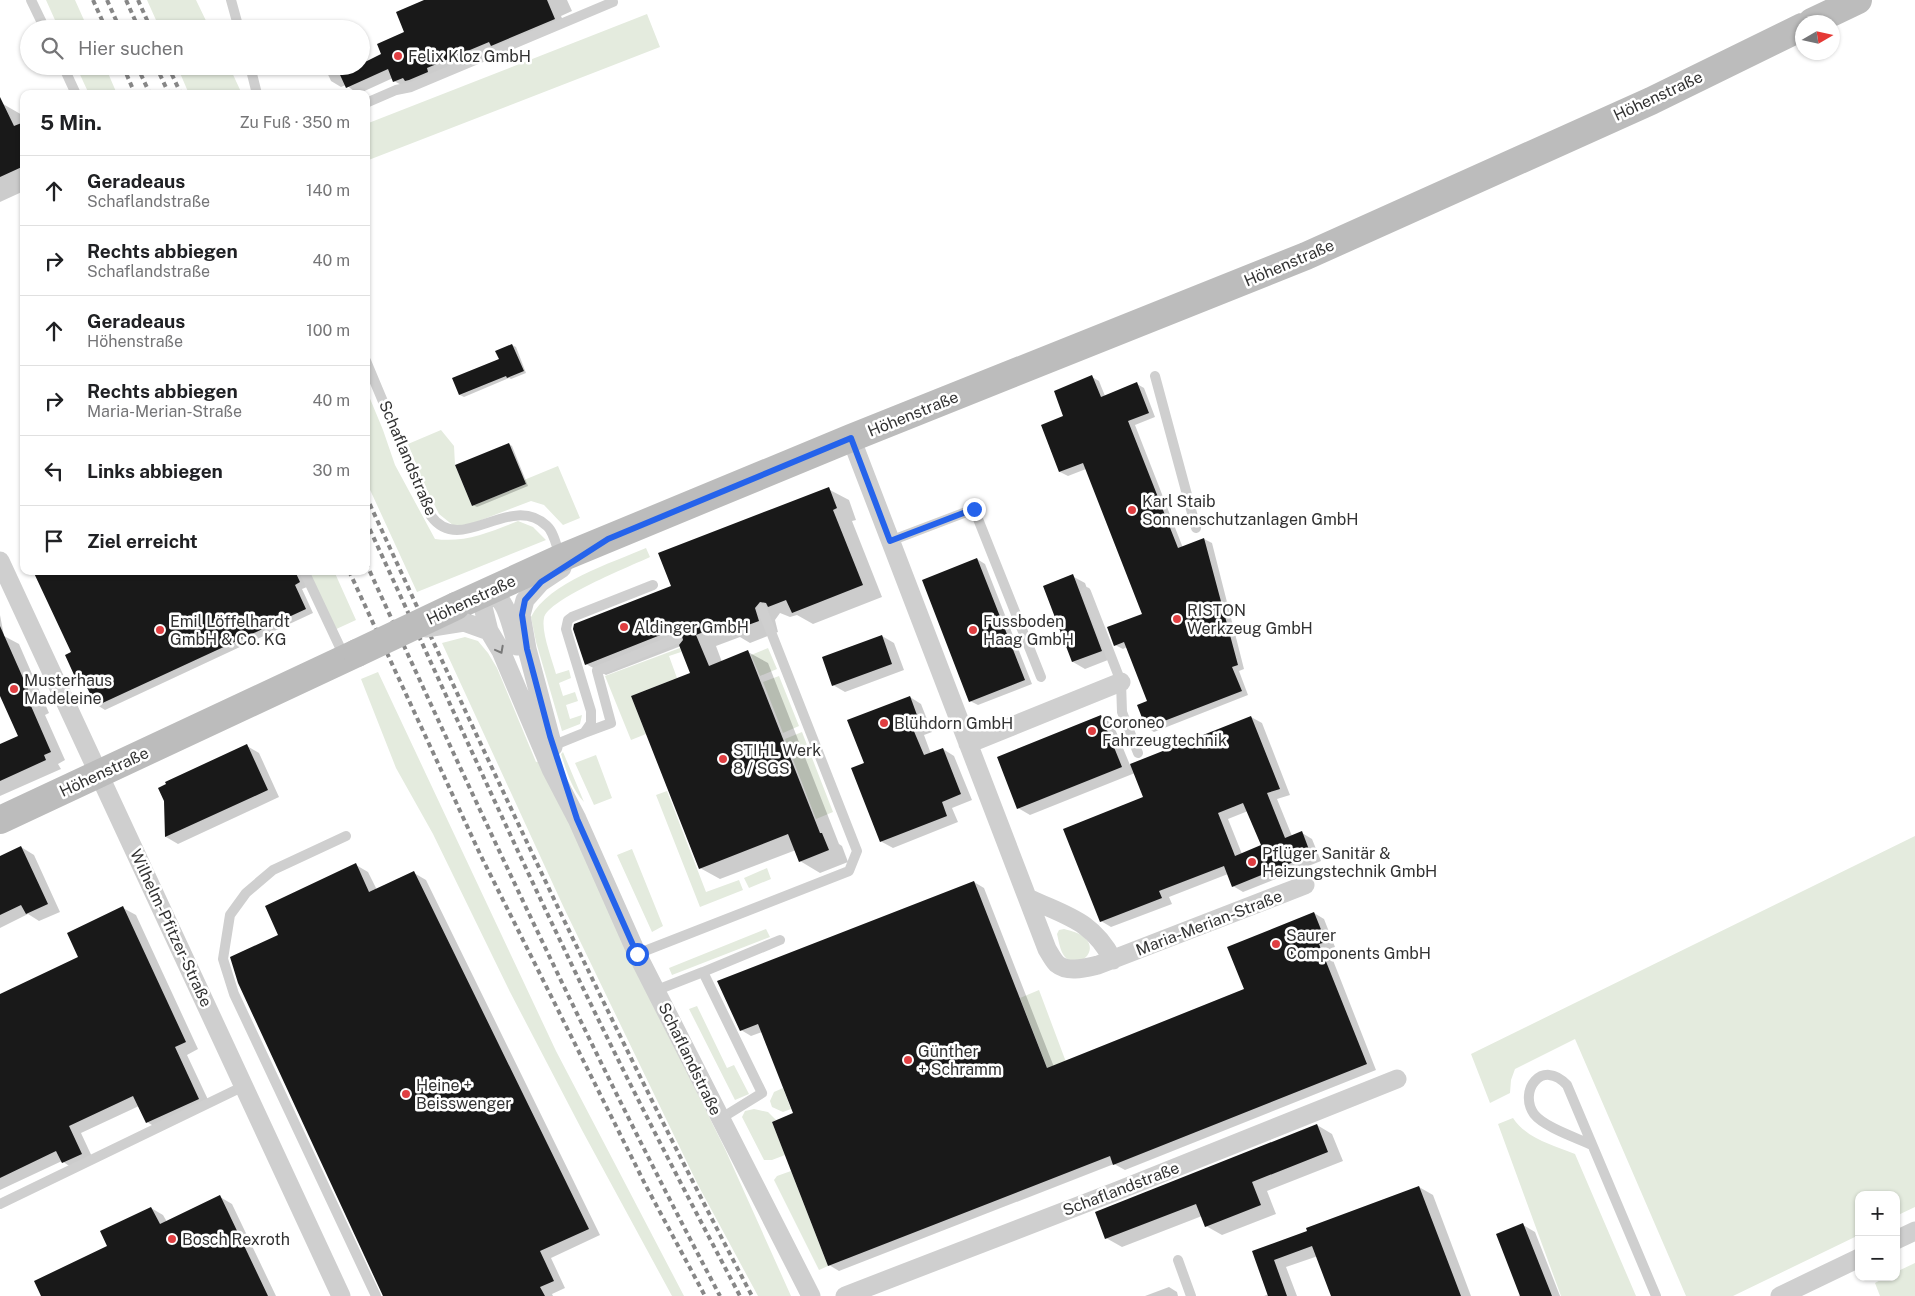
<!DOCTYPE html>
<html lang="de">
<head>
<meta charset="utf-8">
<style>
	:root { --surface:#fff; --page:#f2f2f2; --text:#202124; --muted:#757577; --line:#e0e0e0 }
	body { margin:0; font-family:"Public Sans",sans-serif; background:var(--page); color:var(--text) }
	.controls { position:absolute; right:15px; bottom:15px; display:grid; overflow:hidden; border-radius:10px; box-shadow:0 1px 4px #0004 }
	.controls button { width:45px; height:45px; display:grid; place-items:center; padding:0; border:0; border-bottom:1px solid var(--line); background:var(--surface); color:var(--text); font:25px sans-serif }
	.compass { position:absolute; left:1795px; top:15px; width:45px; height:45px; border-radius:50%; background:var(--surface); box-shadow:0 1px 4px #0004; rotate:81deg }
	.stop { position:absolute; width:15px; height:15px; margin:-11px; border:4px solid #2563eb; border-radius:50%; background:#fff }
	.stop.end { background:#2563eb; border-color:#fff; box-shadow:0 1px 5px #0008 }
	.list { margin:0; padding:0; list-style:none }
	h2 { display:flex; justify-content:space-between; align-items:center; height:65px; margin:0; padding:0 20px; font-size:21px }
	h2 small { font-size:16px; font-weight:400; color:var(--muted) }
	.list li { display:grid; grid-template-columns:32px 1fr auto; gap:15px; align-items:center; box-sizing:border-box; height:70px; padding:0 20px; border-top:1px solid var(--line) }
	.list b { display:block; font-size:19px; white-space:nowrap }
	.list p { margin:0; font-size:16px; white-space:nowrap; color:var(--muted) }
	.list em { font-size:16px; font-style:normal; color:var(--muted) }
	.icon { flex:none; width:28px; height:28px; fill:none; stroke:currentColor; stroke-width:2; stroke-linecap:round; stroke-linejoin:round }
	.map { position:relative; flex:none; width:1915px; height:1296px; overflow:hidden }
	.search { position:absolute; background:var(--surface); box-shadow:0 1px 4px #0004; left:20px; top:20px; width:350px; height:55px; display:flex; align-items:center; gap:12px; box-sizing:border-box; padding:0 18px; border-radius:28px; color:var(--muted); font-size:19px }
	.panel { position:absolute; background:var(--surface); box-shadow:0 1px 4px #0004; left:20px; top:90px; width:350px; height:485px; border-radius:10px }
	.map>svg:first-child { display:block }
	.green { fill:#e4ebde }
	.shadow { fill:#0003; fill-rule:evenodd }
	.building { fill:#191919; fill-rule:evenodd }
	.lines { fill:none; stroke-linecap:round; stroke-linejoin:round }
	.service { stroke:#cfcfcf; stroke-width:10 }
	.minor { stroke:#cfcfcf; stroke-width:19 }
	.secondary { stroke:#bcbcbc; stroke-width:28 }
	.rail { stroke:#878787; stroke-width:4; stroke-dasharray:5 4; stroke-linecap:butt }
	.minor-bridge { stroke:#cfcfcf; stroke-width:19 }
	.secondary-bridge { stroke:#bcbcbc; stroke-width:28 }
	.oneway { stroke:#797979 }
	.route { stroke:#2563eb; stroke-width:6 }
	.poi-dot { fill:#df3e41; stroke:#fff; stroke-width:2 }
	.labels { text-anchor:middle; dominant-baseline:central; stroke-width:5; stroke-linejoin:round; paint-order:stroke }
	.poi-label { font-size:16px; fill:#323232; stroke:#fff; text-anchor:start }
	.street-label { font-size:16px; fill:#323232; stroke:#fff }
</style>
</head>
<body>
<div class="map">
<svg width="1915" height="1296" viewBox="0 0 1915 1296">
	<rect width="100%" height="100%" fill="#fff"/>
	<path class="green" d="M46,0H75L88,29H59Z
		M147,0H196L210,29H160Z
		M647,14L660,47L366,161V124Z
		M76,66H105L117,94H89Z
		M177,66H229L242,94H189Z
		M366,389L383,430L395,465L435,539C465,543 490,532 518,521L533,527L546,540L417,592L366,481Z
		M441,430L454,446L455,465L472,506L526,484L524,480L558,466L580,518L563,525L544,505L531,501L471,524L454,526L439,514L424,484L408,444Z
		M646,548L650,557C631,566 548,599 544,618C541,632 552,659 556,674L569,670L571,678L559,683L563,696L575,692L578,701L566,705L570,719L582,715L580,724L562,731L536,642L531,617C549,582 612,563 646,548Z
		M305,571H334L356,620L332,631Z
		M465,637L478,641L488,653L497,668L536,762L542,761L659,1016L725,1149L791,1296H758L698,1185L564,908L442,643Z
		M680,648L681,652L669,656L677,678L631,696L646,734L631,740L605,676Z
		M768,648L777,669L760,676L751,655Z
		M378,672L556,1051L684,1296H672L583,1132L510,992L433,834L396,768L361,679Z
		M779,676L799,726L783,733L763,682Z
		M802,732L833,812L816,819L785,739Z
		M563,752L584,802C571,788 567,772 561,754Z
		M596,755L612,798L594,805L575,763Z
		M667,791L706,892L739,880L743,890L700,907L656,795Z
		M1915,836V1207L1896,1216V1195H1859V1235L1733,1296H1686L1575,1039L1515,1069L1511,1080L1510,1093L1490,1103L1471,1054Z
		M632,849L663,926L652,932L617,855Z
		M767,868L771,879L749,888L744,878Z
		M766,929L770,937L672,975L669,968Z
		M1064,929C1071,931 1081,933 1086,939C1099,953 1076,971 1065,957C1060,951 1059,942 1057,934L1059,930Z
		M1039,990L1102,1158L1085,1165L1020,998Z
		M697,1006L727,1068L734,1065L749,1094L735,1100L689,1009Z
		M783,1088L791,1109L783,1112L772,1107L770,1101L774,1092Z
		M754,1109L768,1112L776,1120L772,1122L785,1155L772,1160H764L742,1117L745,1111Z
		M1513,1118C1527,1139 1553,1145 1575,1154L1636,1296H1561L1498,1124Z
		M791,1171L828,1266L819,1270L774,1180L777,1176Z
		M1915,1263V1296H1880L1875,1283L1886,1277H1896V1272Z"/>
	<path class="shadow" d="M427,0H567L572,11L561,16L565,25L405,87L394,81L393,78L358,94L346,85L341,87L331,81L324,66H361L383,55L406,33Z
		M3,104L24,116V191L0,202V105Z
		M512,345L516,347L526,373L511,379L509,378L464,397L460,395L454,379L500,360Z
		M1092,377L1099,381L1105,396L1137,384L1144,388L1155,417L1135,425L1183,548L1204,539L1212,543L1244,669L1239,671L1248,695L1154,732L1147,728L1149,702L1127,647L1123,649L1115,645L1143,614L1086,469L1068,476L1060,472L1043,426L1065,417Z
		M509,444L512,446L528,486L477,507L473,505Z
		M828,489L849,500L856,520L852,521L882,597L813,624L797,615L790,617L780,613L775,620L778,632L750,643L740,637L716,646L722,662L748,652L768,663L839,844L842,846L848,862L820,873L800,861L796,850L720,879L700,868L691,674L681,646L606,675L586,664L673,587Z
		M977,559L985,564L1032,684L978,705L970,701Z
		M40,571H300L307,587L302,589L313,613L105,710L97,705L85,680L76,677L72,653Z
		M1072,576L1085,583L1113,658L1085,669L1073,662Z
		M0,615L4,636L19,644L49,713L45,715L65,760L58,764L61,769L0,796V745L20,736L0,693Z
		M882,636L894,643L904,670L845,692L833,685Z
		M910,697L921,704L932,732L924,735L931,754L943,749L954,756L972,800L952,808L958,822L893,848L882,842L853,769L865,764Z
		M1101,717L1113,724L1130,765L1251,717L1262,723L1290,795L1277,799L1292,836L1302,833L1312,839L1321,861L1243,892L1233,886L1228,874L1169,897L1172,904L1111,927L1101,921L1145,798L1135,773L1030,815L1018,808ZM1248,811L1262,846L1242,854L1228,819Z
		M247,746L259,753L279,797L178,844L166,837V801Z
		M21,847L34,855L60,912L39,921L28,914L0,928V857Z
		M356,865L368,872L377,890L414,873L426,880L600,1235L551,1258L565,1288L552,1294L553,1296H383L280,935Z
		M974,882L984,888L1054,1067L1245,990L1314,913L1324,919L1335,947L1329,950L1376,1070L1125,1170L1114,1164L839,1271L829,1265L795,1114L762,1032L751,1036L741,1030Z
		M123,908L136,915L198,1049L187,1055L211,1106L160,1130L147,1122L139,1106L81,1133L94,1161L75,1170L62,1161L0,1190V995L80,958Z
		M1317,1125L1332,1134L1343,1161L1267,1191L1276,1214L1222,1235L1206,1226L1202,1216L1122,1247L1106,1238Z
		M1419,1187L1433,1195L1471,1296H1333L1318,1256L1286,1267L1297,1296H1264L1269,1294L1254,1252L1309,1232Z
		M220,1197L232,1204L276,1296H42L109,1247L151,1208L163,1215L167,1222Z
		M1523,1225L1535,1232L1560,1296H1518L1521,1295Z
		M1169,1287L1177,1292L1178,1296H1145Z"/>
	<path class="building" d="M424,0H547L555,19L491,46L489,42L427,68L428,72L409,80L405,81L403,78L393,82L388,69L346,88L336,66H361V64L381,54L377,44L404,32L396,12Z
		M0,97L14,126L24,122V166L0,177Z
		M512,344L524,371L507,378L506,376L459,395L452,378L499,359L495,351Z
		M1092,375L1101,397L1137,382L1149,413L1128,421L1178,548L1204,538L1238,665L1232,667L1242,691L1146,728L1137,705L1147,701L1124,642L1114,646L1107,627L1142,614L1083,463L1059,472L1041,425L1063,416L1054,391Z
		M509,443L526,484L472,506L455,465Z
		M829,487L837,508L833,510L863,585L792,613L786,600L768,607L766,603L760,602L755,608L759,621L729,632L726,623L696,635L709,666L748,650L820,833H822L829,850L799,862L788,834L699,869L631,696L690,673L679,645L683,640L682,636L677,632L674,633L673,630L585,665L573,629L574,624L671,586L658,553Z
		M977,558L1025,680L969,702L922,580Z
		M33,571H295L300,582L295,585L306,609L96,706L81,675L75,677L65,655L71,652Z
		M1073,574L1102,651L1072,662L1043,586Z
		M0,626L35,705L31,706L51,752L44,755L46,760L0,781V744L18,736L0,696Z
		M882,635L892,664L832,686L822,657Z
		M910,696L921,726L913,729L924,755L943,748L961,794L942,802L947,816L880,842L851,768L864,763L847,720Z
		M1101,715L1122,767L1017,809L997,757Z
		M1251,716L1280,789L1267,793L1285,838L1302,831L1311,855L1232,887L1224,866L1159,891L1162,898L1100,922L1063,829L1143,797L1130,764ZM1243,803L1261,845L1235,856L1218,813Z
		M247,744L268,790L165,837L164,801L158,788L166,784L165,782Z
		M21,846L48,904L26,914L21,905L0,915V856Z
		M356,863L369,892L414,871L589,1229L540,1251L554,1281L540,1287L545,1296H383L238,983L230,957L278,935L265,906Z
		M974,881L1047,1068L1244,989L1227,947L1314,912L1326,942L1319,944L1367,1064L1113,1165L1110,1156L828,1266L772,1122L793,1113L758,1024L740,1031L717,981Z
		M123,906L186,1042L175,1047L199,1099L146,1123L133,1096L69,1126L82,1154L62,1163L56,1151L0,1178V994L78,957L67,933Z
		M1317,1124L1328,1152L1252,1182L1261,1205L1205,1227L1196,1204L1105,1239L1095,1212Z
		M1419,1186L1461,1296H1331L1312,1246L1274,1260L1287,1296H1268L1252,1251L1307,1231L1306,1228Z
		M220,1195L268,1296H41L34,1281L107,1246L100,1231L151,1207L160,1224Z
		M1523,1223L1552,1296H1520L1496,1234Z"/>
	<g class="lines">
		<path class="service" d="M31,0L45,29
			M231,0L239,29
			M63,66L76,94
			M250,66L257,94
			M366,103L396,90L411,87L613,2L612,0
			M366,361L431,516C461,557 510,491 547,526C554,532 557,549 561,558
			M1155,376L1196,528
			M890,541L974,509L1041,677
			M304,571L345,658
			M1086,592L1121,682L1122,712L1138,753
			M584,733L611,723L597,671L676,639
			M552,746L584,733L591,723V711L566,629L568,620L572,617L653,585
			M346,836L273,870L246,893L230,915L223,959L234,994L376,1296
			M637,954L849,871L857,851L762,609
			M703,972L780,940
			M657,990L703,972L762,1093L720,1119
			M1592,1145C1577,1138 1544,1127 1534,1114C1518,1091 1542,1058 1567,1085L1656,1296
			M0,1204L244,1086
			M1178,1260L1191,1296"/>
		<path class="minor" d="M851,438L1047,949C1050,954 1053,960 1057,964C1068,973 1085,968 1098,965L1305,885
			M0,561L341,1296
			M464,622L489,631L501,651L551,769L577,819L637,954L811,1296
			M489,631L480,595C486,595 495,596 500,600C508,608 514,635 517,646
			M968,744L1121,682
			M553,747L527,649L521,615L525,600L541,582L562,568
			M1028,898C1066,916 1092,920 1113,960
			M1896,1240L1915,1231
			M845,1296L1117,1191L1397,1079
			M1780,1296L1859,1258"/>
		<path class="secondary" d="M1812,22L1858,0
			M456,606L561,558L851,438L1306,256L1651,101L1802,27
			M0,820L357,653"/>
		<path class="rail" d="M93,0L106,29
			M107,0L120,29
			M126,0L139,29
			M138,0L151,29
			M123,66L135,94
			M137,66L150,94
			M156,66L169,94
			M168,66L181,94
			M366,496C490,765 614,1034 752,1296
			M366,521C444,690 520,860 602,1027C646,1117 693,1207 740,1296
			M366,563C479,810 593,1056 720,1296
			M349,571L480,854L646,1186L705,1296"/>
		<path class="minor-bridge" d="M426,628L464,622"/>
		<path class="secondary-bridge" d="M357,653L456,606"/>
	</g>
	<defs><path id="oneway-chevron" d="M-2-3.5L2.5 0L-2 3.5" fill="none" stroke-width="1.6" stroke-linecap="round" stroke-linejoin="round" transform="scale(1.25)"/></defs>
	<use class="oneway" href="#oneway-chevron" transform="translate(500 650) rotate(62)"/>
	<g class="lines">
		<path class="route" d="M637,954L577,819L550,736L527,649L522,615L525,600L541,582L608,539L851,438L890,541L974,509"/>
	</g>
	<g class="poi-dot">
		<circle cx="398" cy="56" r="5"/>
		<circle cx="1132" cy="510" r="5"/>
		<circle cx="1177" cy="619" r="5"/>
		<circle cx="624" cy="627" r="5"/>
		<circle cx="160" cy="630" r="5"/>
		<circle cx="973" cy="630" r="5"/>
		<circle cx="14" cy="689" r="5"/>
		<circle cx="884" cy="723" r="5"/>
		<circle cx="1092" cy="731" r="5"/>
		<circle cx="723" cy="759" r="5"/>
		<circle cx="1252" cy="862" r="5"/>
		<circle cx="1276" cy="944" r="5"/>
		<circle cx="908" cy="1060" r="5"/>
		<circle cx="406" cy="1094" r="5"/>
		<circle cx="172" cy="1239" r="5"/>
	</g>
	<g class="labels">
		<g class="poi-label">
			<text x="408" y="56">Felix Kloz GmbH</text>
			<text x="1142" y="501">Karl Staib<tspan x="1142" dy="18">Sonnenschutzanlagen GmbH</tspan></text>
			<text x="1187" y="610">RISTON<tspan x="1187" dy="18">Werkzeug GmbH</tspan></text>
			<text x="170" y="621">Emil Löffelhardt<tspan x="170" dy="18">GmbH &amp; Co. KG</tspan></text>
			<text x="983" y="621">Fussboden<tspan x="983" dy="18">Haag GmbH</tspan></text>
			<text x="634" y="627">Aldinger GmbH</text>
			<text x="24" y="680">Musterhaus<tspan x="24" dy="18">Madeleine</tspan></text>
			<text x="1102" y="722">Coroneo<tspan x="1102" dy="18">Fahrzeugtechnik</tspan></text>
			<text x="894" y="723">Blühdorn GmbH</text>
			<text x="733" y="750">STIHL Werk<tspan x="733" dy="18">8 / SGS</tspan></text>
			<text x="1262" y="853">Pflüger Sanitär &amp;<tspan x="1262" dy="18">Heizungstechnik GmbH</tspan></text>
			<text x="1286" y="935">Saurer<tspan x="1286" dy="18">Components GmbH</tspan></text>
			<text x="918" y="1051">Günther<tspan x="918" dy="18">+ Schramm</tspan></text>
			<text x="416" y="1085">Heine +<tspan x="416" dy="18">Beisswenger</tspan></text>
			<text x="182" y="1239">Bosch Rexroth</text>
		</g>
		<g class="street-label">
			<text transform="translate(1658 96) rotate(-25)">Höhenstraße</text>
			<text transform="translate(1289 263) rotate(-23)">Höhenstraße</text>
			<text transform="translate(913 414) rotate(-22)">Höhenstraße</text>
			<text transform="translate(408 458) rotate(67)">Schaflandstraße</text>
			<text transform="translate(471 600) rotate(-25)">Höhenstraße</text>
			<text transform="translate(104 772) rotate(-25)">Höhenstraße</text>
			<text transform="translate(1209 923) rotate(-21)">Maria-Merian-Straße</text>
			<text transform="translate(171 928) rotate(65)">Wilhelm-Pfitzer-Straße</text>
			<text transform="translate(690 1059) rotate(64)">Schaflandstraße</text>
			<text transform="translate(1121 1189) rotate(-21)">Schaflandstraße</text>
		</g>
	</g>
</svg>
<div class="controls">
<button>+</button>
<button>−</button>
</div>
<svg class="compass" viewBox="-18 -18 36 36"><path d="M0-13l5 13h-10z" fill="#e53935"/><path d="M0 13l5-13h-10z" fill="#757577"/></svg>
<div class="stop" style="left:637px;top:954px"></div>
<div class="stop end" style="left:974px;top:509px"></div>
<div class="search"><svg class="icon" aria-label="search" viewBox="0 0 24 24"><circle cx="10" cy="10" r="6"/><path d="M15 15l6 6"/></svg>Hier suchen</div>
<section class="panel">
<h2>5 Min.<small>Zu Fuß · 350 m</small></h2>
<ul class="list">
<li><svg class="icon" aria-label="ahead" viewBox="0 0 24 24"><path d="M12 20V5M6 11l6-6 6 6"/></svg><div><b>Geradeaus</b><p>Schaflandstraße</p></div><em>140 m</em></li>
<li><svg class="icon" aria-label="right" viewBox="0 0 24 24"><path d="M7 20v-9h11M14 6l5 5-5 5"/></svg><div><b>Rechts abbiegen</b><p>Schaflandstraße</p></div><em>40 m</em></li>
<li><svg class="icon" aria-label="ahead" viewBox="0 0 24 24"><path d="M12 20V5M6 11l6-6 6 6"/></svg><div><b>Geradeaus</b><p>Höhenstraße</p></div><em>100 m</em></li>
<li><svg class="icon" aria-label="right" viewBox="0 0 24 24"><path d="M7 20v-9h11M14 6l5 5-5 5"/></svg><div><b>Rechts abbiegen</b><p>Maria-Merian-Straße</p></div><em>40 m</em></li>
<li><svg class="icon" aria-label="left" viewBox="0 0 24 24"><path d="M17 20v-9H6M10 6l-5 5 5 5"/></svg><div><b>Links abbiegen</b></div><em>30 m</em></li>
<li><svg class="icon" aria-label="arrive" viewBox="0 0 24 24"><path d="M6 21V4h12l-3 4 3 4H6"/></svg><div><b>Ziel erreicht</b></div></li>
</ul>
</section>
</div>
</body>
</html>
